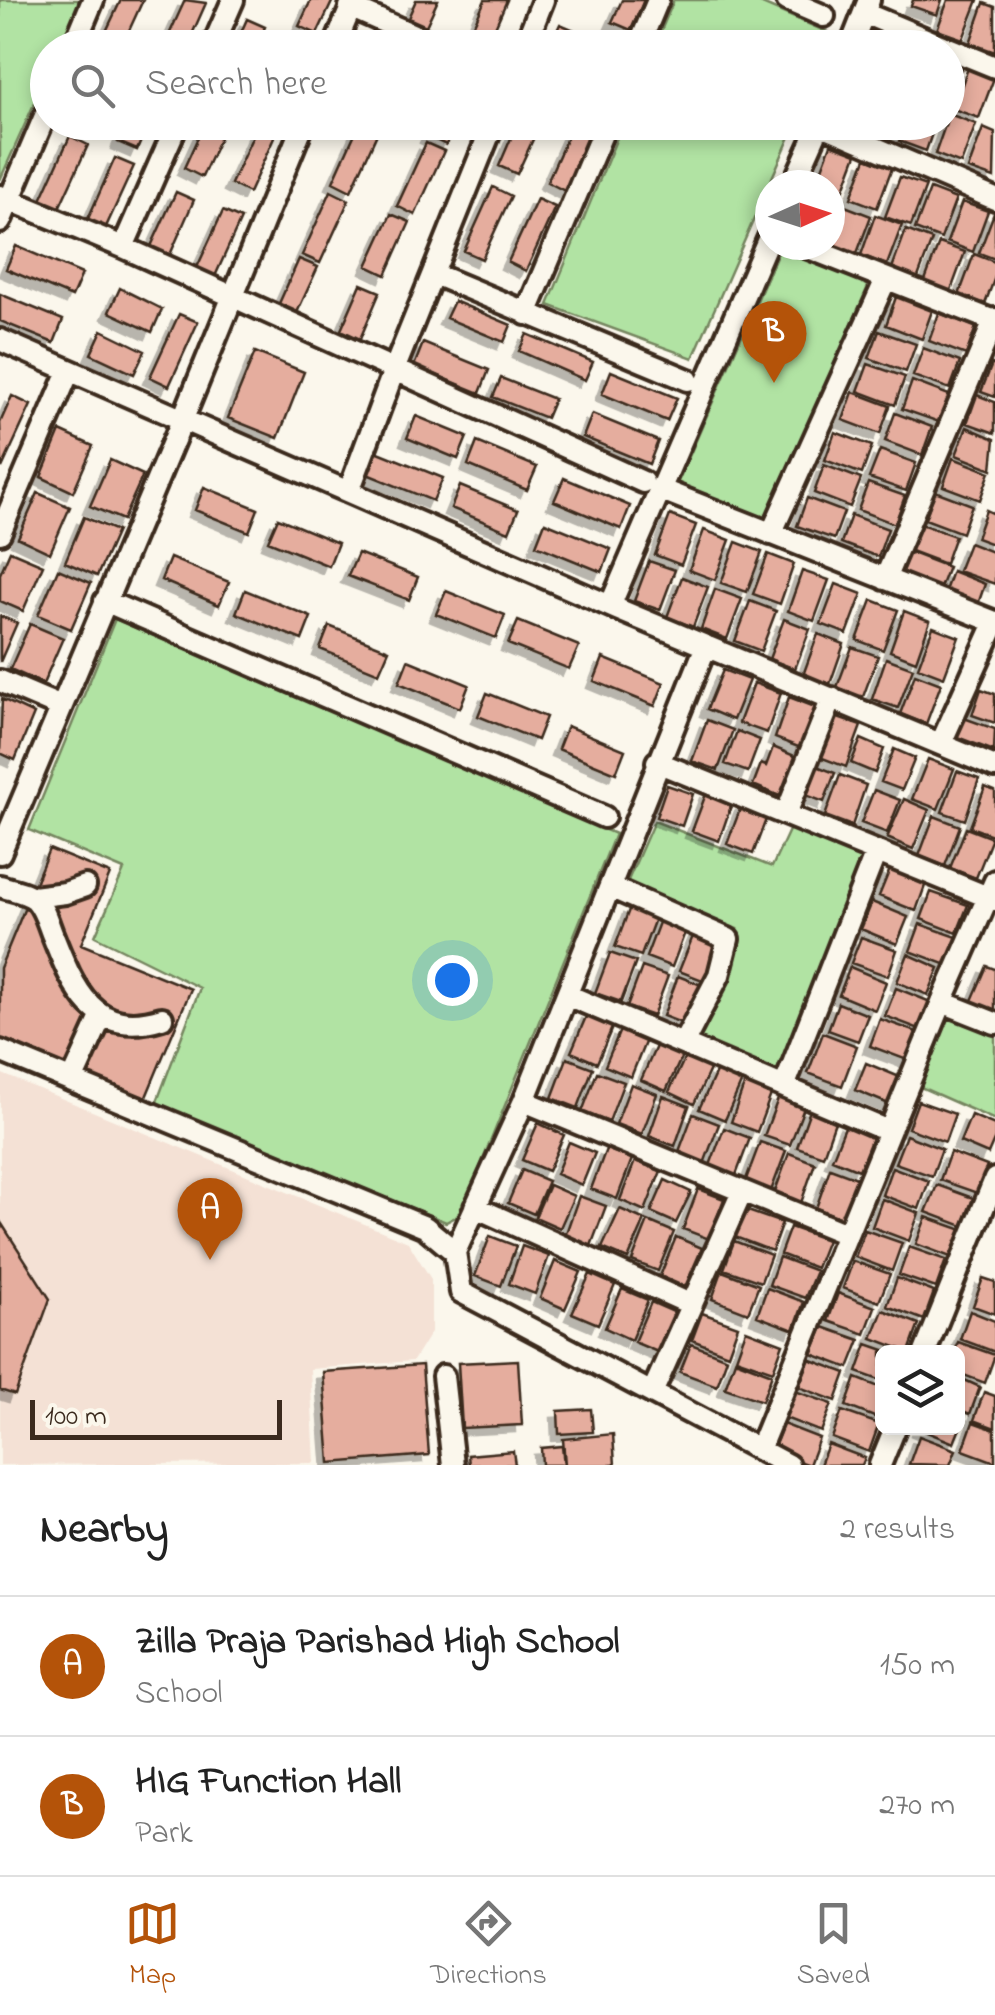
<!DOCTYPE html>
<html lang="en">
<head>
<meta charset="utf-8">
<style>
	:root { --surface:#fff; --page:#f2f2f2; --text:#222; --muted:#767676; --line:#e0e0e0; --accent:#b45309 }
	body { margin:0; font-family:"Indie Flower",sans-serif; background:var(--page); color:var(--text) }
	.controls { position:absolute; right:30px; bottom:30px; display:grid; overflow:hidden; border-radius:15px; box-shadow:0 5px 15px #0003 }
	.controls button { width:90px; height:90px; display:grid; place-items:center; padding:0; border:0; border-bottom:2px solid var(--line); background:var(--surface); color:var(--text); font:50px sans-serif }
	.compass { position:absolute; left:755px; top:170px; width:90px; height:90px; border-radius:50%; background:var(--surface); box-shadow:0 5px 15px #0003; rotate:87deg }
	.scale { position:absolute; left:30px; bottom:25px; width:252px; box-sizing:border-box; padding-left:10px; border:5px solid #3b2a1e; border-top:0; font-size:28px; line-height:35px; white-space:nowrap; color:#3b2a1e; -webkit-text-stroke:8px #fbf7ec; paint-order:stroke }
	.you { position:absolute; left:452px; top:980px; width:35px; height:35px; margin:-25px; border:8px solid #fff; border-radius:50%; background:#1a73e8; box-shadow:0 0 0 15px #1a73e833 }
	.badge { display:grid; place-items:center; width:65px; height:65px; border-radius:50%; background:var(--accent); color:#fff; font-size:32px; font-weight:700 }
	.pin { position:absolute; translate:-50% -82px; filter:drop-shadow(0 2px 5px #0008) }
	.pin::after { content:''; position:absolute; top:52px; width:35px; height:30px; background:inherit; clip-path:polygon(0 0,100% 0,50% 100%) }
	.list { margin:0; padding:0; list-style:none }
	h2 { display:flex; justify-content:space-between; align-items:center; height:130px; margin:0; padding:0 40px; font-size:42px }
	h2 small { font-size:32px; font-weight:400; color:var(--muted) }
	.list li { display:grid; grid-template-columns:65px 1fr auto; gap:30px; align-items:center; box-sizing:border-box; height:140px; padding:0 40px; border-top:2px solid var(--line) }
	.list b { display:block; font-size:38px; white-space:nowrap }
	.list p { margin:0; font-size:32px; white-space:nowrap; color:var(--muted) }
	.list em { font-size:32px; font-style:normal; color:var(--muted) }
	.icon { flex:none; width:55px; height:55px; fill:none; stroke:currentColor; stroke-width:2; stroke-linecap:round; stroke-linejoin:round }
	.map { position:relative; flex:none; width:995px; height:1465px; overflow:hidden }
	.search { position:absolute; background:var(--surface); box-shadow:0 5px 15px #0003; left:30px; right:30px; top:30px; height:110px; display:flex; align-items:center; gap:25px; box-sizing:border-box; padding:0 35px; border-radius:55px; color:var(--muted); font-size:38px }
	.sheet { height:410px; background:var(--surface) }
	nav { display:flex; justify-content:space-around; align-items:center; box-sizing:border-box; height:140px; border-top:2px solid var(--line); background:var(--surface); font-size:28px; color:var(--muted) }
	nav a { display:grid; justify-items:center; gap:5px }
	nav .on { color:var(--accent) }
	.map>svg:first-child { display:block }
	.built { fill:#f4e1d5 }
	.green { fill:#b1e3a3; stroke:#768660; stroke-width:2.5 }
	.building { fill:#e5ad9e; stroke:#3b2a1e; stroke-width:2.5; filter:url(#shadow) }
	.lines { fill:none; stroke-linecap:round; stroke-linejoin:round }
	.minor-casing { stroke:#3b2a1e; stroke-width:28 }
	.minor { stroke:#fbf7ec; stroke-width:20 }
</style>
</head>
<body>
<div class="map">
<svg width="995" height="1465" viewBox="0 0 995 1465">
	<defs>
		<filter id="shadow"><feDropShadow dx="-7" dy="7" stdDeviation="0" flood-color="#0004"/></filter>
	</defs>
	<rect width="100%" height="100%" fill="#fbf7ec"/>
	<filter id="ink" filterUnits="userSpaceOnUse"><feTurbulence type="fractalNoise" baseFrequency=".01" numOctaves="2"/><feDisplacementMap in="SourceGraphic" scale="20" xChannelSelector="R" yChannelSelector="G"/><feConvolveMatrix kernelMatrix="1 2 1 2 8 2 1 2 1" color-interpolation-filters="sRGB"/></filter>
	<g filter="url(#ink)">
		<path class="built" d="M0,1073L408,1242L431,1279V1332L413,1361L310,1369L315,1463L0,1465Z"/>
		<path class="green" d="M0,0H81L60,47L48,48L47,75L0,180Z
			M674,0H753L834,35L829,47H654Z
			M623,123H796L693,358L548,305Z
			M780,248L870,282L766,519L677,484Z
			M115,619L615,834L461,1214L446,1222L156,1104L200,988L95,936L124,870L29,830Z
			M654,821L772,867L791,826L864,855L778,1073L692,1035L737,929L626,885Z
			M948,1012L995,1032V1120L916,1085Z"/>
		<path class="building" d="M121,0H143L121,48H118L102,40Z
			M185,0L206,3L186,48H163Z
			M311,0H333L317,34L299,26Z
			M416,0H438L426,26L408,18Z
			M485,0H507L486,48H468L464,46Z
			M622,0H644L631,30L612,22Z
			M913,0H942L937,15L911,6Z
			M948,0H978L963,39L937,30Z
			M984,3L995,7V52L970,43Z
			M247,19L265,27L256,48H234Z
			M560,24L579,32L572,48H549Z
			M873,31L894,39L891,48H866Z
			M948,62L962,67L948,106Z
			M968,68L994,78L979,118L953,109Z
			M949,114L976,124L961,164L935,154Z
			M127,122H149L137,150L118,142Z
			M205,122H227L202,177L184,168Z
			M259,122L278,129L249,193L231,184Z
			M360,122L380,127L351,191L333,182Z
			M434,122H456L446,145L427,136Z
			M518,122H541L517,174L499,166Z
			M574,122L595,127L565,191L547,182Z
			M871,122H901L895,137L870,127Z
			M906,122H936L926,151L899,141Z
			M983,128L995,133L994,178L968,169Z
			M70,136L88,145L59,208L41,200Z
			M426,143L444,151L415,215L397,206Z
			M831,144L857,154L842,194L830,189V185L816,184Z
			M115,158L134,166L105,229L87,221Z
			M866,158L892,168L877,208L851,198Z
			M900,177L926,186L911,226L885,217Z
			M493,187L511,196L482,259L464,251Z
			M930,189L956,199L941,239L915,229Z
			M331,191L349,200L320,263L302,255Z
			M176,192L194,200L166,264L147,255Z
			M537,199L555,207L526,271L508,262Z
			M962,202L988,211L973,252L947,242Z
			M845,206L871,216L856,256L830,246Z
			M223,211L241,219L212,283L194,274Z
			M994,213H995V259L979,253Z
			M391,214L410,222L386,275L367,266Z
			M875,215L902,225L887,265L861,255Z
			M906,230L932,240L917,280L891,271Z
			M939,243L965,252L950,293L924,283Z
			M16,246L82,274L72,297L6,269Z
			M974,254L995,262V277L985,304L959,295Z
			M299,259L318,267L295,317L277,308Z
			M361,284L380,292L360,339L341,330Z
			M120,288L162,309L152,332L109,312Z
			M0,294L63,320L54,343L0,321Z
			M896,297L932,311L922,339L886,325Z
			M454,301L511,325L504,342L446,318Z
			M939,313L976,327L966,355L929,341Z
			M179,314L198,322L169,386L150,377Z
			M102,330L145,351L134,374L91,354Z
			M879,331L916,344L906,372L869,358Z
			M527,334L593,362L585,380L519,351Z
			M423,343L489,370L480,393L414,366Z
			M923,348L960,362L950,389L913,376Z
			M255,352L304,372L278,438L228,418Z
			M868,364L905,377L895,405L858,391Z
			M992,364L995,366V397L981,392Z
			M611,371L677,398L667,421L602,394Z
			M501,378L554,399L546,418L493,397Z
			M912,381L949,395L939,422L902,409Z
			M853,392L890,406L880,434L843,420Z
			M977,395L995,402V433L967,423Z
			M12,396L31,405L2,468L0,423Z
			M895,413L932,427L922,455L885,441Z
			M592,414L658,441L649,464L583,437Z
			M416,416L467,437L458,459L407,438Z
			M967,427L995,439L992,469L956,455Z
			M60,431L93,446L73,492L41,477Z
			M835,432L872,446L862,474L825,460Z
			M477,442L537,467L527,490L468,465Z
			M880,450L916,463L906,491L869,478Z
			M376,451L443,478L433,501L367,474Z
			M953,458L990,472L980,500L943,486Z
			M110,460L143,475L123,520L90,506Z
			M824,465L861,479L850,507L814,493Z
			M564,478L630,506L621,529L554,501Z
			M868,483L905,496L895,524L858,510Z
			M460,486L518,510L509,532L451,508Z
			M204,487L258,509L249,532L195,510Z
			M935,491L972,505L962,533L925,519Z
			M38,493L70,507L50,553L18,538Z
			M807,498L844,512L834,539L797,526Z
			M986,510L995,514V545L976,538Z
			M670,515L696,525L681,565L655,555Z
			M851,515L888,529L878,557L841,543Z
			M84,517L117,531L97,576L65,562Z
			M278,518L338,543L329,566L268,541Z
			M545,522L611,549L602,572L536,545Z
			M918,523L955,536L945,564L908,550Z
			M704,530L730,540L715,580L689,570Z
			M736,542L762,552L747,592L721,583Z
			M969,543L995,553V584L958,571Z
			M10,551L43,565L23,611L0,601V574Z
			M909,552L948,567L940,588L901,573Z
			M358,553L418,577L409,600L348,576Z
			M768,554L794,564L780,604L753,594Z
			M170,558L229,582L219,605L161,580Z
			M649,561L675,570L660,610L634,601Z
			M58,569L91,583L71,629L38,615Z
			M802,571L829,580L814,621L788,611Z
			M952,571L985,584L977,607L944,594Z
			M682,577L708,587L693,627L667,617Z
			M836,584L862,594L847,634L821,624Z
			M715,589L742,599L727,639L701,629Z
			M245,590L311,617L302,640L236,613Z
			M446,591L505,615L496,638L436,614Z
			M872,600L898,610L883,650L857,640Z
			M750,601L776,611L761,651L735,641Z
			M904,611L930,621L916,661L890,651Z
			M0,616L17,623L0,662Z
			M784,619L810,629L795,669L769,659Z
			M518,621L579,646L569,669L508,644Z
			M30,624L63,638L43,684L10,669Z
			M329,626L389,650L379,673L320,649Z
			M933,627L959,637L944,677L918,667Z
			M818,634L844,644L830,684L803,675Z
			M852,647L878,656L863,697L837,687Z
			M603,658L664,683L655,706L594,681Z
			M886,658L913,668L898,708L872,699Z
			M408,660L469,685L460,708L399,683Z
			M723,670L749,680L733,720L707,709Z
			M915,674L941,684L926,724L900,714Z
			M754,683L781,693L767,733L739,723Z
			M981,689L995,694V723L972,715Z
			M487,693L546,717L537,740L478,716Z
			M789,697L815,707L801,748L775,738Z
			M2,699L34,714L15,760L0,753Z
			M832,716L861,726L846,767L817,756Z
			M964,718L995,729L994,751L957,737Z
			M707,720L733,730L718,770L692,761Z
			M567,726L625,750L616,773L558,749Z
			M737,731L760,740L748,772L725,764Z
			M861,739L884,749L875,773L851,763Z
			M773,747L797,757L782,797L753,785L761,764L766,766Z
			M894,749L915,758L902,790L881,782Z
			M928,759L954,769L938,809L912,799Z
			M809,763L835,773L824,802L798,792Z
			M957,771L979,779L965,820L942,812Z
			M840,775L866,785L852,826L825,816Z
			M667,785L693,794L682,826L656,817Z
			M985,787L995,791V836L970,827Z
			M874,790L900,800L887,833L861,823Z
			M707,791L733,800L719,841L692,831Z
			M904,799L929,810L913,849L887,838Z
			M742,804L768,814L753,854L727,844Z
			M934,816L960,826L945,866L919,856Z
			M966,828L992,838L976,878L950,868Z
			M49,849L110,874L81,944L191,989L141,1109L0,1051V968Z
			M890,869L926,883L916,911L879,896Z
			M931,892L968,905L957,933L921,919Z
			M872,902L908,917L897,944L861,929Z
			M630,907L656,916L641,956L615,947Z
			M661,917L687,927L672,967L646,957Z
			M920,924L957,937L947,965L910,951Z
			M695,931L721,941L705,981L679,971Z
			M861,937L897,950L888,976L851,963Z
			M610,953L636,962L621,1002L595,993Z
			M908,954L939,968L928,995L897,982Z
			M987,966L995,969V1016L970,1005Z
			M642,967L668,976L653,1016L627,1007Z
			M850,967L886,982L875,1010L839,995Z
			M678,976L704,986L689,1026L663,1016Z
			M896,988L933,1003L922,1030L885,1016Z
			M838,1003L868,1015L858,1041L828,1030Z
			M588,1012L614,1023L597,1063L571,1052Z
			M880,1019L917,1032L907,1060L870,1046Z
			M620,1030L646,1040L631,1077L605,1066Z
			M823,1033L857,1046L842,1086L808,1073Z
			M657,1044L682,1056L666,1091L641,1080Z
			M687,1053L712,1065L694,1104L669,1092Z
			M567,1058L593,1068L578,1108L552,1098Z
			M866,1063L902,1078L891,1105L855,1090Z
			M717,1070L742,1081L725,1120L699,1109Z
			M597,1072L624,1082L609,1122L582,1112Z
			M745,1082L772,1092L757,1132L731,1122Z
			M631,1084L657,1094L642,1134L616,1124Z
			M663,1096L689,1106L675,1146L649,1136Z
			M779,1096L805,1105L790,1145L764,1136Z
			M918,1101L955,1114L945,1142L908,1128Z
			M811,1107L837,1116L823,1156L797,1147Z
			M693,1114L719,1124L704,1164L678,1154Z
			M971,1115L995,1125V1138L988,1154L960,1142Z
			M847,1122L874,1133L859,1170L832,1159Z
			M538,1123L564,1135L548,1171L522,1160Z
			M724,1128L750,1138L735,1178L709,1168Z
			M906,1135L942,1149L932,1176L895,1163Z
			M569,1142L595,1153L582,1185L556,1174Z
			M760,1142L786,1151L771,1191L745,1182Z
			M606,1149L632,1159L617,1199L591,1189Z
			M950,1152L987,1166L977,1193L940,1180Z
			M789,1153L815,1163L801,1203L774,1194Z
			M635,1161L661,1171L645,1211L620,1200Z
			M892,1167L929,1181L919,1209L882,1195Z
			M830,1168L857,1178L842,1218L816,1208Z
			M522,1170L548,1181L534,1214L508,1203Z
			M665,1180L691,1192L676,1223L651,1212Z
			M549,1185L574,1196L560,1228L535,1217Z
			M937,1185L973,1198L963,1226L926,1212Z
			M698,1189L724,1199L709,1239L683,1229Z
			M579,1196L606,1206L591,1246L565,1236Z
			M882,1199L919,1213L909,1241L872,1227Z
			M620,1209L645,1220L628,1259L602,1248Z
			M745,1210L782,1223L772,1251L735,1237Z
			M926,1217L963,1230L953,1258L916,1244Z
			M0,1221L50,1299L15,1395L0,1390Z
			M648,1221L674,1232L658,1271L632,1261Z
			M790,1227L827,1240L816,1268L780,1254Z
			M865,1230L902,1243L892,1271L855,1257Z
			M490,1236L516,1246L501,1286L475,1276Z
			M676,1237L702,1248L685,1287L660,1276Z
			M734,1241L771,1255L761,1282L724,1269Z
			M522,1246L549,1256L535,1294L509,1284Z
			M909,1247L946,1260L936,1288L899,1275Z
			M779,1257L816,1271L805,1298L769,1285Z
			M555,1261L581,1272L565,1309L540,1298Z
			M853,1261L890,1274L879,1302L843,1288Z
			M722,1271L759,1285L748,1313L712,1299Z
			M590,1274L615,1285L598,1324L572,1313Z
			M897,1278L934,1292L924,1320L887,1306Z
			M983,1278L995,1282V1314L973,1306Z
			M767,1288L804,1302L794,1330L757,1316Z
			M622,1289L648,1300L631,1340L605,1328Z
			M838,1293L875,1307L865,1334L828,1321Z
			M651,1302L676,1313L660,1353L634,1342Z
			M883,1310L919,1324L909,1352L872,1338Z
			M970,1311L995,1321V1352L960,1339Z
			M702,1313L738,1326L728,1354L692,1340Z
			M823,1327L860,1340L849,1368L812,1354Z
			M746,1330L783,1344L773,1371L736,1358Z
			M958,1342L995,1355L985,1383L958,1373V1352H954Z
			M691,1344L727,1358L717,1386L680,1372Z
			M867,1344L890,1352H882V1381L857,1372Z
			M809,1359L846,1373L836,1401L799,1387Z
			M518,1360L522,1425L462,1428L458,1363Z
			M735,1360L772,1374L762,1401L725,1388Z
			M422,1365L429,1455L330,1463L323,1372Z
			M958,1377L980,1387L970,1414L958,1409Z
			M856,1378L882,1388V1420L846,1406Z
			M795,1391L832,1404L821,1432L785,1418Z
			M984,1392L995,1396V1428L974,1420Z
			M591,1409L593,1432L559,1434L558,1411Z
			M842,1411L879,1424L869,1452L832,1438Z
			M958,1413L965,1416L954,1443L917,1428H958Z
			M973,1422L995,1430V1462L963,1450Z
			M783,1424L819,1438L809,1465L772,1452Z
			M613,1434L615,1465H565L563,1439Z
			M919,1436L956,1450L950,1465L909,1464Z
			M828,1444L865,1458L862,1465H820Z
			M562,1446L564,1465H542L541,1448Z
			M513,1451L515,1465H469L468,1455Z"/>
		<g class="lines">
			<defs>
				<path id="minor" d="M787,0L824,16
					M350,7L443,48
					M864,13L947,48
					M73,48L93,0
					M212,48L233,0
					M334,48L354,0
					M524,48L543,0
					M638,48L658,0
					M850,48L869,0
					M948,48L995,67
					M820,124L995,199
					M793,185L821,122
					M0,196L123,247L643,482
					M0,222L48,109
					M801,245L994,321
					M123,247L178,122
					M434,274L688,380
					M526,314L607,122
					M0,340L617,609L995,767
					M662,490L995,622
					M349,491L394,370L494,122
					M0,533L69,371
					M771,534L886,279
					M885,579L995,319
					M105,601L604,817
					M610,606L770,235
					M706,646L524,1101L455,1252L461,1292L788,1465
					M0,681L61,707
					M941,743L995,623
					M657,762L995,900
					M786,814L832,698
					M0,853L182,421L304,122
					M0,886C11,890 28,892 36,900C45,910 48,924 53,936C74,989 94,1039 162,1018
					M610,887L728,939L719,975L683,1044
					M33,897L65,893L85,886
					M567,995L888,1131
					M942,1002L995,1023
					M0,1051L425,1227L455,1252
					M72,1081L102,1015
					M784,1087L876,852
					M524,1101L846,1234
					M475,1207L690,1304
					M925,1352L995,1179
					M443,1376L453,1465
					M652,1393L742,1192
					M759,1450L942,1002L995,881
					M880,1465L895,1428"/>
			</defs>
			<use href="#minor" class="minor-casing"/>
			<use href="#minor" class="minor"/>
		</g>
	</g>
</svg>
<div class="controls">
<button><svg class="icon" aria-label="layers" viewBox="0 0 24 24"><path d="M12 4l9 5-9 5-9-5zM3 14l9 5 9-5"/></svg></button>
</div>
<svg class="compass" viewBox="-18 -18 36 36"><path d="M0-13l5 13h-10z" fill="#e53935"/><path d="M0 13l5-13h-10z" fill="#767676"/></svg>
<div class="scale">100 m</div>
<div class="you"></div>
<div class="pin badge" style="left:210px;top:1260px">A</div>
<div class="pin badge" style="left:774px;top:383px">B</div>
<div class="search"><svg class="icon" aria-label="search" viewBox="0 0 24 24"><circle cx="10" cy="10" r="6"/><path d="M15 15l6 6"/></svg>Search here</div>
</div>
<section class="sheet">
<h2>Nearby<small>2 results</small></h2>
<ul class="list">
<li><span class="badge">A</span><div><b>Zilla Praja Parishad High School</b><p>School</p></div><em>150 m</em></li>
<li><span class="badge">B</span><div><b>HIG Function Hall</b><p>Park</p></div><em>270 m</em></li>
</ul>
</section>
<nav>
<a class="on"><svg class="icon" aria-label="map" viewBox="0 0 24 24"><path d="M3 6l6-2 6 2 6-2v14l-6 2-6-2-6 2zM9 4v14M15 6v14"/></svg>Map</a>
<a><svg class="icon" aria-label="directions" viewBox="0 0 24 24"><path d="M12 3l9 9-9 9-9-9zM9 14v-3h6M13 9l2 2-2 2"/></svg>Directions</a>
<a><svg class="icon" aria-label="saved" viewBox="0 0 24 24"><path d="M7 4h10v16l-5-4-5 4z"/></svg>Saved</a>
</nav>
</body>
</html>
